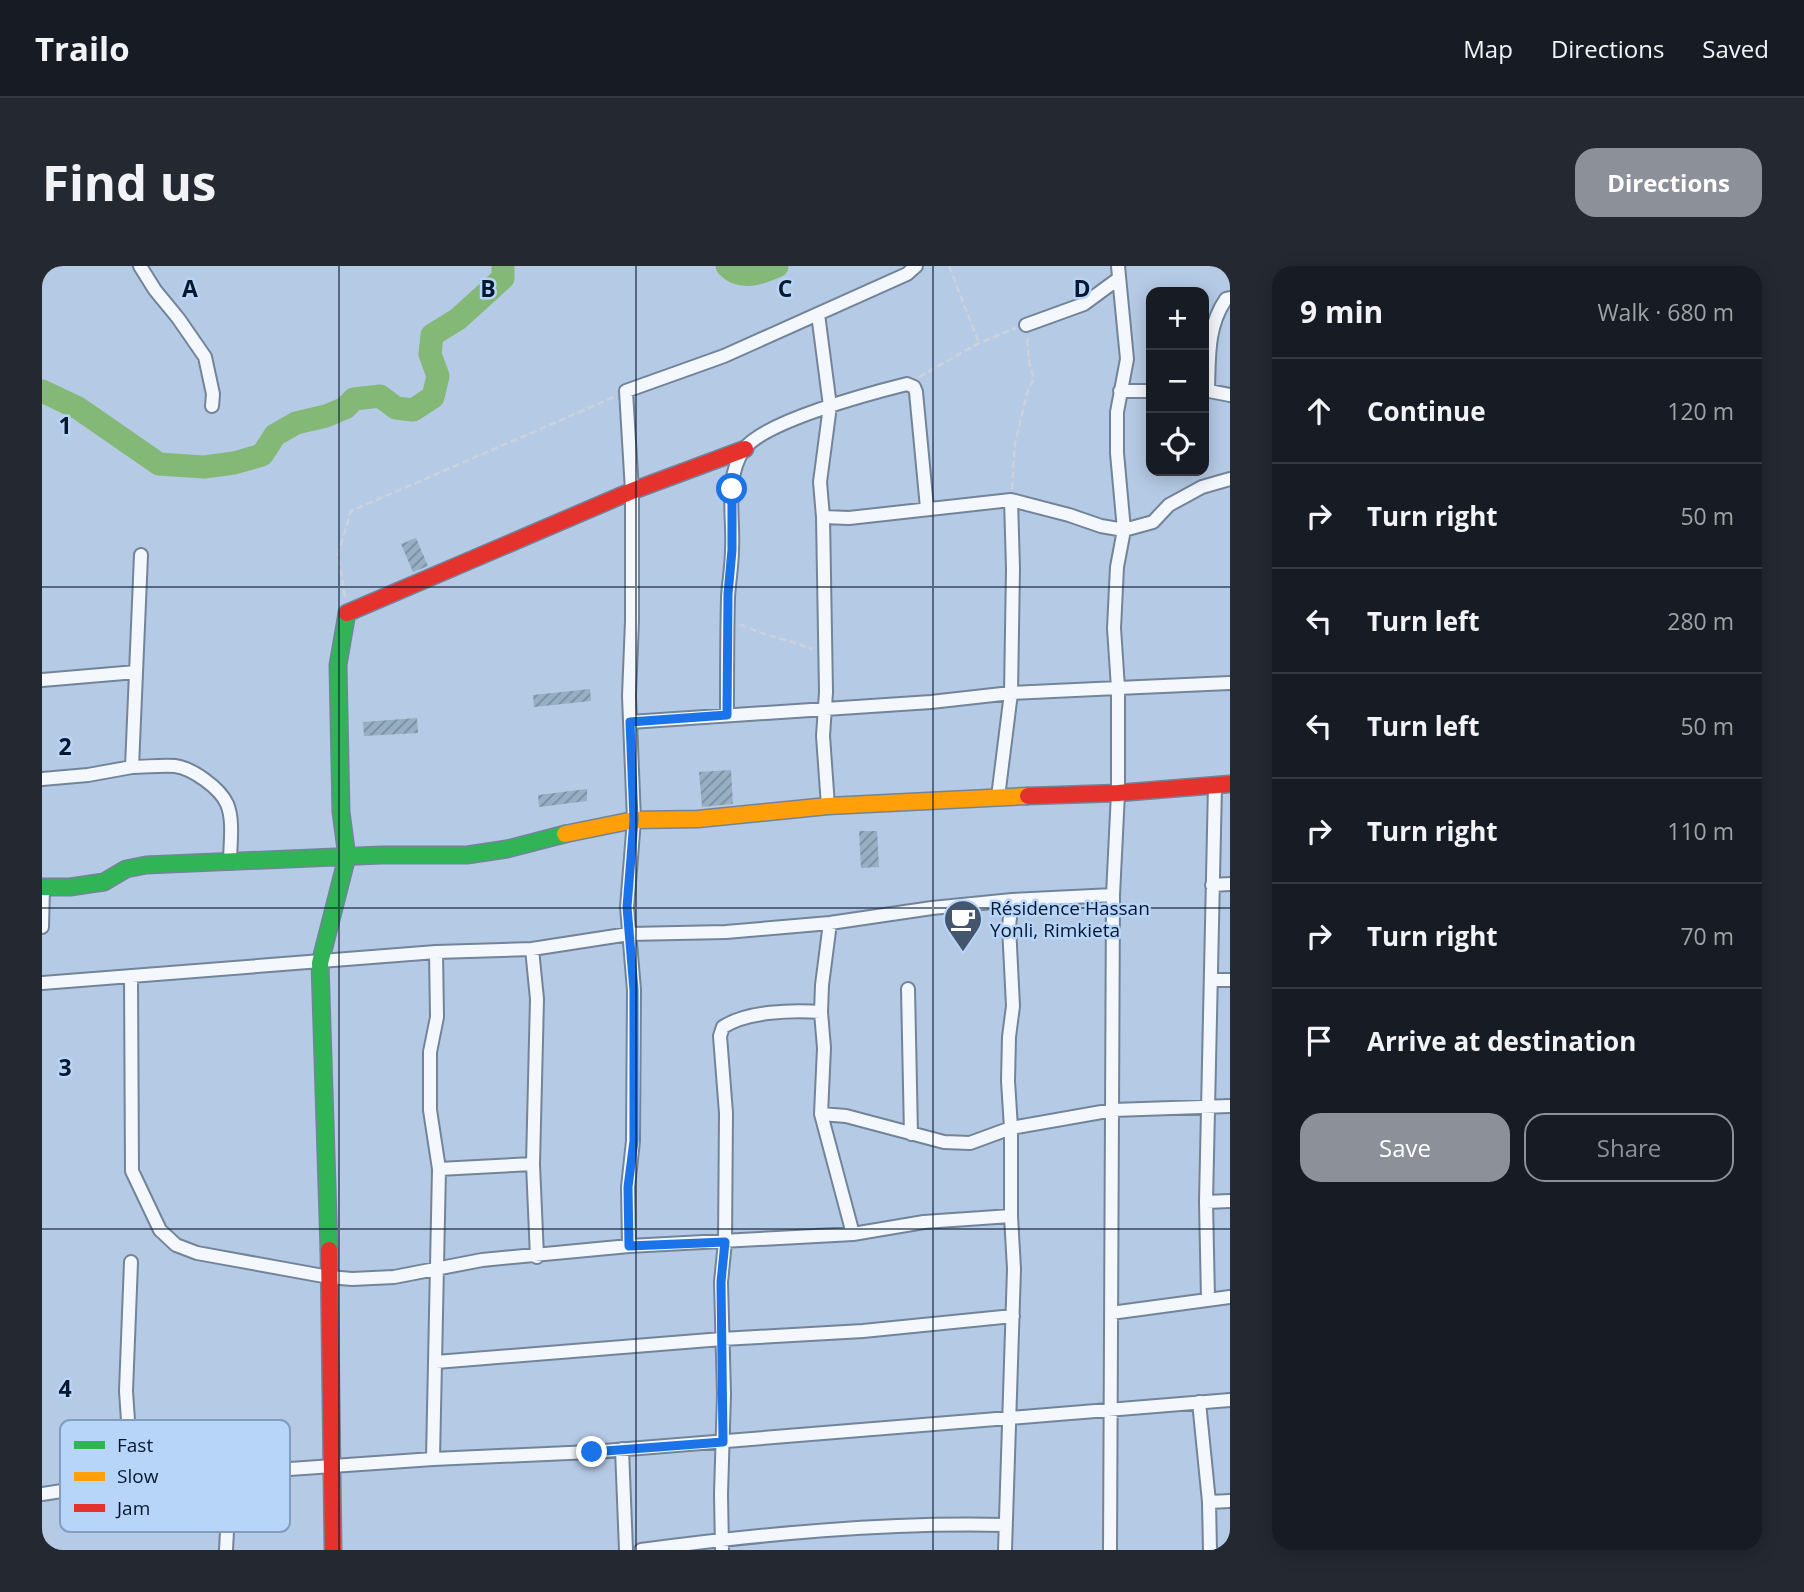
<!DOCTYPE html>
<html lang="en">
<head>
<meta charset="utf-8">
<style>
	:root { --surface:#171b24; --page:#242831; --text:#f1f3f6; --muted:#9ea1a6; --line:#363941; --accent:#8c9099 }
	body { margin:0; font-family:"Open Sans",sans-serif; background:var(--page); color:var(--text) }
	.controls { position:absolute; right:21px; top:21px; display:grid; overflow:hidden; border-radius:14px; box-shadow:0 4px 18px #0003 }
	.controls button { width:63px; height:63px; display:grid; place-items:center; padding:0; border:0; border-bottom:2px solid var(--line); background:var(--surface); color:var(--text); font:35px sans-serif }
	.stop { position:absolute; width:21px; height:21px; margin:-16px; border:5px solid #1a73e8; border-radius:50%; background:#fff }
	.stop.end { background:#1a73e8; border-color:#fff; box-shadow:0 2px 7px #0008 }
	.list { margin:0; padding:0; list-style:none }
	h2 { display:flex; justify-content:space-between; align-items:center; height:91px; margin:0; padding:0 28px; font-size:30px }
	h2 small { font-size:23px; font-weight:400; color:var(--muted) }
	.list li { display:grid; grid-template-columns:46px 1fr auto; gap:21px; align-items:center; box-sizing:border-box; height:105px; padding:0 28px; border-top:2px solid var(--line) }
	.list b { display:block; font-size:26px; white-space:nowrap }
	.list em { font-size:23px; font-style:normal; color:var(--muted) }
	.actions { display:flex; gap:14px; padding:21px 28px }
	.actions a { flex:1; padding:16px 0; border:2px solid var(--accent); border-radius:21px; text-align:center; font-size:24px; color:var(--accent) }
	.actions .main { background:var(--accent); color:#fff }
	.icon { flex:none; width:38px; height:38px; fill:none; stroke:currentColor; stroke-width:2; stroke-linecap:round; stroke-linejoin:round }
	.map { position:relative; flex:none; width:1188px; height:1284px; overflow:hidden; border-radius:21px }
	header { display:flex; align-items:center; gap:42px; box-sizing:border-box; height:98px; padding:0 35px; background:var(--surface); border-bottom:2px solid var(--line) }
	header strong { font-size:33px }
	nav { display:flex; gap:38px; margin-inline-start:auto; font-size:24px }
	.intro { display:flex; align-items:center; justify-content:space-between; box-sizing:border-box; height:168px; padding:0 42px }
	h1 { margin:0; font-size:49px }
	.button { padding:18px 32px; border-radius:21px; background:var(--accent); color:#fff; font-size:24px; font-weight:700 }
	main { display:flex; gap:42px; padding:0 42px }
	aside { flex:1; background:var(--surface); border-radius:21px; box-shadow:0 4px 18px #0003 }
	.map>svg:first-child { display:block }
	.lines { fill:none; stroke-linecap:round; stroke-linejoin:round }
	.river { stroke:#83b876; stroke-width:23 }
	.building { fill:url(#building-hatch) }
	.street-casing { stroke:#72849a; stroke-width:16 }
	.fast-casing { stroke:#72849a; stroke-width:19 }
	.slow-casing { stroke:#72849a; stroke-width:19 }
	.jam-casing { stroke:#72849a; stroke-width:19 }
	.path { stroke:#cbd2dc; stroke-width:2.5; stroke-dasharray:7 3.5; stroke-linecap:butt }
	.street { stroke:#f4f7fb; stroke-width:12 }
	.fast { stroke:#30b455; stroke-width:16 }
	.slow { stroke:#ff9f0a; stroke-width:16 }
	.jam { stroke:#e5322d; stroke-width:16 }
	.route { stroke:#1a73e8; stroke-width:9 }
	.grid { fill:none; stroke:#06182e; stroke-width:2; stroke-opacity:0.55 }
	.labels { text-anchor:middle; dominant-baseline:central; stroke-width:5; stroke-linejoin:round; paint-order:stroke }
	.poi-label { font-size:19px; fill:#06182e; stroke:#b7d4f9; text-anchor:start }
	.key { fill:#b7d4f9; stroke:#829cbc; stroke-width:2 }
	.key-label { font-size:19px; fill:#06182e }
	.grid-label { font-size:23px; text-anchor:middle; font-weight:bold; fill:#06182e; stroke:#b7d4f9; stroke-width:5; stroke-linejoin:round; paint-order:stroke }
</style>
</head>
<body>
<header>
<strong>Trailo</strong>
<nav><a>Map</a><a>Directions</a><a>Saved</a></nav>
</header>
<div class="intro"><h1>Find us</h1><a class="button">Directions</a></div>
<main>
<div class="map">
<svg width="1188" height="1284" viewBox="0 0 1188 1284">
	<defs>
		<pattern id="building-hatch" width="6" height="6" patternUnits="userSpaceOnUse" patternTransform="scale(1.75)"><rect width="6" height="6" fill="#96afc3"/><path d="M-1 1l2-2M0 6l6-6M5 7l2-2" fill="none" stroke="#788d9f"/></pattern>
	</defs>
	<rect width="100%" height="100%" fill="#b5cae5"/>
	<g class="lines">
		<path class="river" d="M685,0C699,15 719,7 735,0
			M0,125L36,142L117,198L162,201L192,197L220,189L233,169L254,157L284,150L303,142L312,133L338,130L354,142L371,144L391,131L396,110L388,88L390,69L416,53L461,12V0"/>
	</g>
	<path class="building" d="M374,272L386,300L371,306L359,278Z
		M548,423L549,435L492,441L491,429Z
		M375,452L376,467L322,470L321,456Z
		M689,504L691,538L660,541L657,506Z
		M545,523V535L497,541L496,529Z
		M817,565H835L837,601L819,602Z"/>
	<g class="lines">
		<defs>
			<path id="street" d="M98,0L113,24L136,52L163,91L171,128L170,140
				M776,48L788,140L778,216L781,251L784,426L781,470L786,540
				M984,59L1042,38L1076,13
				M1162,124L1188,129
				M1166,124C1167,92 1165,60 1184,33L1188,32
				M1078,125H1109
				M781,251L807,252L969,234L1027,249L1059,260L1082,264L1111,256L1127,239L1160,221L1188,213
				M99,289L90,501C104,501 119,499 133,500C150,502 178,522 185,538C192,554 188,579 188,597
				M0,414L94,406
				M685,449C685,410 685,371 686,331C687,315 690,299 690,283C692,252 682,212 702,183C723,155 829,127 865,118L872,121L874,126L885,242
				M588,456L889,436L969,427L1076,422L1072,362L1075,301L1082,264L1075,187V146L1085,93L1076,0
				M0,513L46,509L90,501
				M956,531L969,427L971,302L969,234
				M1170,619L1188,618
				M788,657L780,719L779,746L782,782L779,848L811,968
				M0,661L1,621
				M490,683L495,733L491,898L495,991
				M89,710L90,905L118,964L134,979L155,987L287,1011L310,1013L352,1011L440,994L587,980L811,968L882,956L969,950
				M1169,714H1188
				M0,717L394,686L490,683L587,668L684,666L788,657L890,642L970,634L1071,629
				M866,723L869,868
				M779,848L804,850L902,876L928,877L969,862L1071,844L1188,840
				M397,903L491,898
				M1164,936L1188,935
				M587,980L586,921L591,875L592,724L585,641L592,554L587,430L590,355V225L584,125L682,90L865,8L874,0
				M89,996L84,1125L90,1214
				M1166,1033L1164,936L1173,519
				M1069,1047L1188,1031
				M394,1096L680,1073L821,1065L971,1050
				M1157,1136L1167,1236L1168,1284
				M580,1183L584,1284
				M391,1193L397,903L388,844V786L395,751L394,686
				M0,1228L90,1214L391,1193L549,1186L1188,1134
				M1167,1236L1188,1235
				M184,1284L188,1208
				M599,1284C720,1268 842,1256 964,1259
				M680,1284L679,1228L682,1128L679,1016L683,976L684,847L678,770L681,761C705,745 751,744 779,746
				M963,1284L972,1003L969,950V862L966,815L967,771L971,740L967,660L970,634
				M1068,1284L1071,629L1076,527V422L1188,417"/>
			<path id="fast" d="M0,621H28L62,616L84,603L104,599L339,589H425L465,583L523,568
				M287,984L278,697L305,591L299,546L296,399L305,347"/>
			<path id="slow" d="M523,568L592,554L656,553L786,540L986,530"/>
			<path id="jam" d="M305,347L590,225L703,183
				M986,530L1076,527L1188,518
				M287,984L291,1284"/>
		</defs>
		<use href="#street" class="street-casing"/>
		<use href="#fast" class="fast-casing"/>
		<use href="#slow" class="slow-casing"/>
		<use href="#jam" class="jam-casing"/>
		<path class="path" d="M907,0L937,77
			M877,111L937,77L974,62
			M970,223L973,177L986,124L992,112L987,96L985,70
			M303,331L296,289L309,245L572,131
			M698,358C721,370 746,373 770,383"/>
		<use href="#street" class="street"/>
		<use href="#fast" class="fast"/>
		<use href="#slow" class="slow"/>
		<use href="#jam" class="jam"/>
	</g>
	<g class="lines">
		<path class="route" d="M550,1186L681,1176L679,1016L683,976L587,980L586,921L592,875V724L585,641L592,554L588,456L685,449L686,328L690,284V223"/>
	</g>
	<path class="grid" d="M297,0V1284M594,0V1284M891,0V1284M0,321H1188M0,642H1188M0,963H1188"/>
	<defs>
		<symbol id="cafe-pin" viewBox="-11 -11 22 30"><path d="M0 17L-7.5 6A9.5 9.5 0 1 1 7.5 6Z" fill="#43566e" stroke="#b7d4f9"/><path d="M-5.5-4.5H6V0H3Q3 3.5 0 3.5H-2.5Q-5.5 3.5-5.5 0ZM3-3.2v2h1.7v-2ZM-6 4.5H4V6H-6Z" fill="#fff"/></symbol>
	</defs>
	<g fill-rule="evenodd">
		<use href="#cafe-pin" x="899" y="631" width="44" height="60"/>
	</g>
	<g class="labels">
		<g class="poi-label">
			<text x="948" y="642">Résidence Hassan<tspan x="948" dy="22">Yonli, Rimkieta</tspan></text>
		</g>
	</g>
	<rect x="18" y="1154" width="230" height="112" rx="10" class="key"/>
	<rect x="32" y="1175" width="31" height="8" fill="#30b455"/>
	<rect x="32" y="1206" width="31" height="9" fill="#ff9f0a"/>
	<rect x="32" y="1238" width="31" height="8" fill="#e5322d"/>
	<g class="key-label">
		<text x="75" y="1186">Fast</text>
		<text x="75" y="1217">Slow</text>
		<text x="75" y="1249">Jam</text>
	</g>
	<g class="grid-label">
		<text x="148" y="31">A</text>
		<text x="446" y="31">B</text>
		<text x="743" y="31">C</text>
		<text x="1040" y="31">D</text>
		<text x="23" y="168">1</text>
		<text x="23" y="489">2</text>
		<text x="23" y="810">3</text>
		<text x="23" y="1131">4</text>
	</g>
</svg>
<div class="controls">
<button>+</button>
<button>−</button>
<button><svg class="icon" aria-label="locate" viewBox="0 0 24 24"><circle cx="12" cy="12" r="6"/><path d="M12 2v4M12 18v4M2 12h4M18 12h4"/></svg></button>
</div>
<div class="stop" style="left:690px;top:223px"></div>
<div class="stop end" style="left:550px;top:1186px"></div>
</div>
<aside>
<h2>9 min<small>Walk · 680 m</small></h2>
<ul class="list">
<li><svg class="icon" aria-label="ahead" viewBox="0 0 24 24"><path d="M12 20V5M6 11l6-6 6 6"/></svg><div><b>Continue</b></div><em>120 m</em></li>
<li><svg class="icon" aria-label="right" viewBox="0 0 24 24"><path d="M7 20v-9h11M14 6l5 5-5 5"/></svg><div><b>Turn right</b></div><em>50 m</em></li>
<li><svg class="icon" aria-label="left" viewBox="0 0 24 24"><path d="M17 20v-9H6M10 6l-5 5 5 5"/></svg><div><b>Turn left</b></div><em>280 m</em></li>
<li><svg class="icon" aria-label="left" viewBox="0 0 24 24"><path d="M17 20v-9H6M10 6l-5 5 5 5"/></svg><div><b>Turn left</b></div><em>50 m</em></li>
<li><svg class="icon" aria-label="right" viewBox="0 0 24 24"><path d="M7 20v-9h11M14 6l5 5-5 5"/></svg><div><b>Turn right</b></div><em>110 m</em></li>
<li><svg class="icon" aria-label="right" viewBox="0 0 24 24"><path d="M7 20v-9h11M14 6l5 5-5 5"/></svg><div><b>Turn right</b></div><em>70 m</em></li>
<li><svg class="icon" aria-label="arrive" viewBox="0 0 24 24"><path d="M6 21V4h12l-3 4 3 4H6"/></svg><div><b>Arrive at destination</b></div></li>
</ul>
<div class="actions"><a class="main">Save</a><a>Share</a></div>
</aside>
</main>
</body>
</html>
